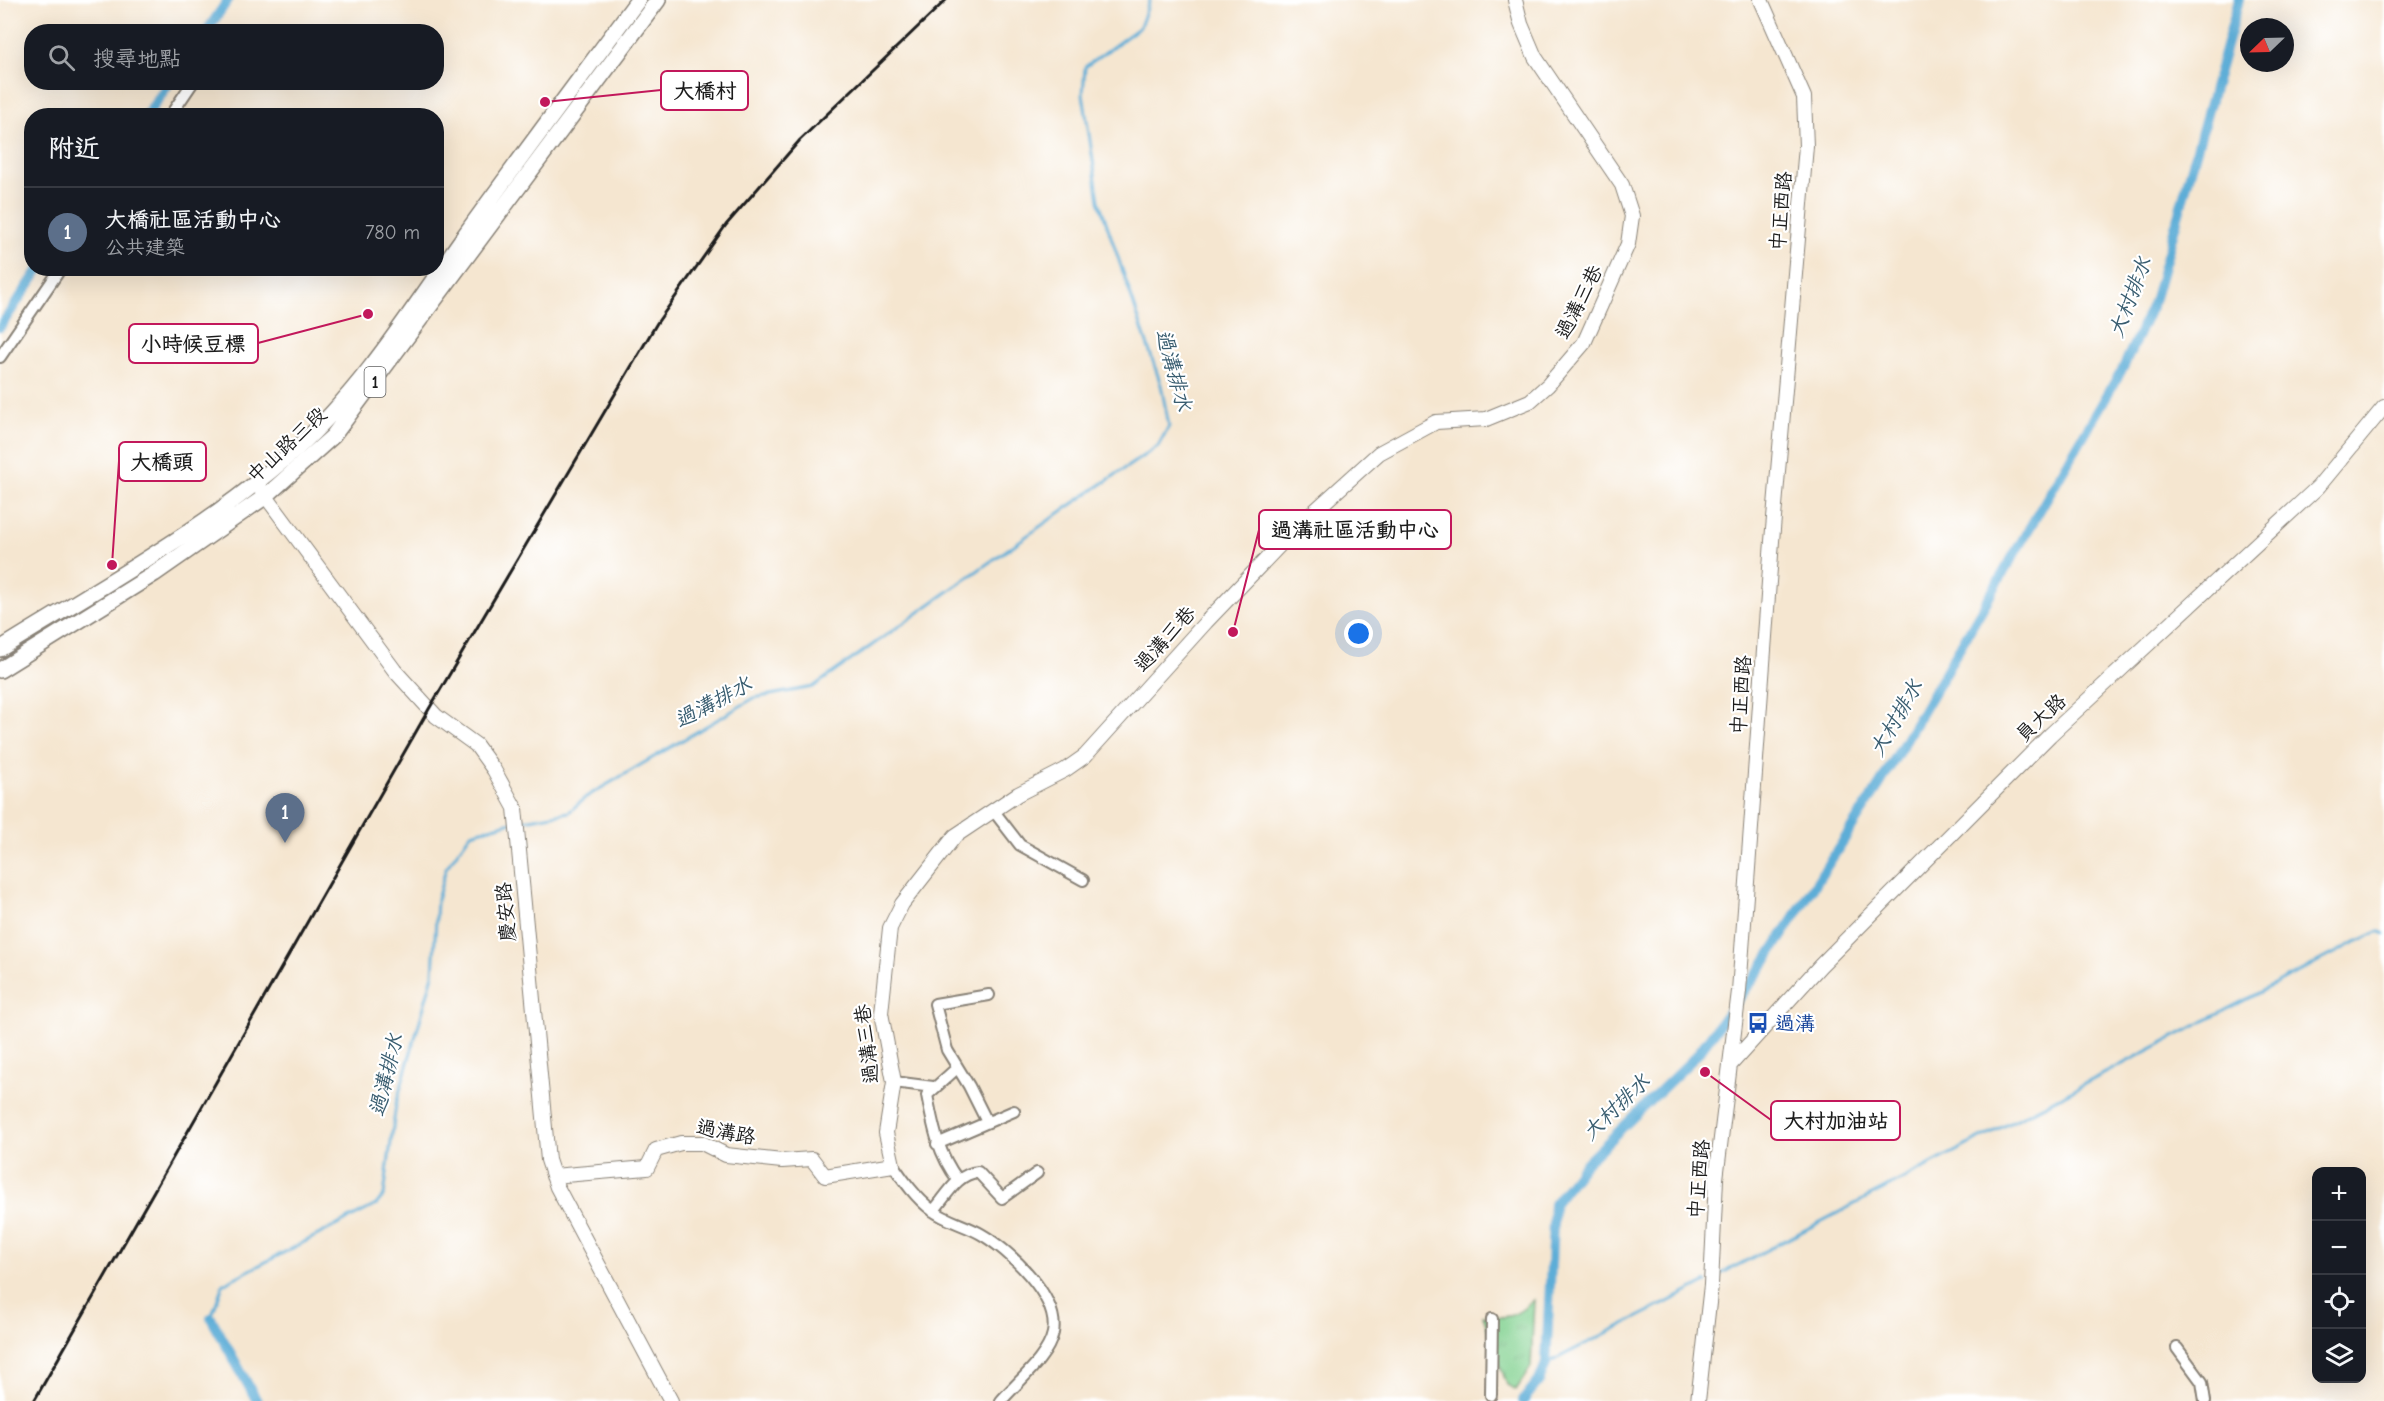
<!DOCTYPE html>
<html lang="zh-TW">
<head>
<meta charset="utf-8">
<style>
	:root { --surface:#171b24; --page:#242831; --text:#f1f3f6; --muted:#9ea1a6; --line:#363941; --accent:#1f6fb2 }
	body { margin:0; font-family:"Comic Neue","LXGW WenKai TC",sans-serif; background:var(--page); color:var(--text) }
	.controls { position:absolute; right:18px; bottom:18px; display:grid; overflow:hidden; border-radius:12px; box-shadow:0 6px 24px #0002 }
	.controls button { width:54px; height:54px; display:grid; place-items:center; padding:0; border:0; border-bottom:2px solid var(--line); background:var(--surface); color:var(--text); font:30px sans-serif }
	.compass { position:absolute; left:2240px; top:18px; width:54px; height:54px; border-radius:50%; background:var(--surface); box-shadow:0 6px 24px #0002; rotate:247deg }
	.you { position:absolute; left:1359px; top:634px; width:21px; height:21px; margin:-15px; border:4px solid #fff; border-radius:50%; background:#1a73e8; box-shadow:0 0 0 9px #1a73e833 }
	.badge { display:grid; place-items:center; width:39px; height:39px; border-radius:50%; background:var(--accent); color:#fff; font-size:20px; font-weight:700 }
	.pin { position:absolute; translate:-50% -50px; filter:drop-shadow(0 2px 3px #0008) }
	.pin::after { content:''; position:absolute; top:32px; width:21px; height:18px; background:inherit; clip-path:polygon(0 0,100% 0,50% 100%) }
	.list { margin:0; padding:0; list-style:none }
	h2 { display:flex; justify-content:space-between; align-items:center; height:78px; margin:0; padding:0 24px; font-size:26px }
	h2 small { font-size:20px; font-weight:400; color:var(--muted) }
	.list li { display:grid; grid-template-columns:39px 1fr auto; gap:18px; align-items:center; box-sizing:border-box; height:90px; padding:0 24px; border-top:2px solid var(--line) }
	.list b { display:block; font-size:22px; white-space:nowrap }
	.list p { margin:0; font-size:20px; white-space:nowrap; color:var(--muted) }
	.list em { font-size:20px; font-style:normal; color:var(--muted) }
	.icon { flex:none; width:33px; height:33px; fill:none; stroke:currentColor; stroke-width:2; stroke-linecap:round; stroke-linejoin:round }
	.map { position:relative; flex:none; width:2384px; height:1401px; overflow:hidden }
	.search { position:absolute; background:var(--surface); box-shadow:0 6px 24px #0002; left:24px; top:24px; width:420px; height:66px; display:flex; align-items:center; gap:15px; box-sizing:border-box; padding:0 21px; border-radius:24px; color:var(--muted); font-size:22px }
	.panel { position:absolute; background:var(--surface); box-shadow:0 6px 24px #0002; left:24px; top:108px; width:420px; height:168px; border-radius:24px }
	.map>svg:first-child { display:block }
	.grass { fill:url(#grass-tufts); stroke:#4f7656; stroke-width:1.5 }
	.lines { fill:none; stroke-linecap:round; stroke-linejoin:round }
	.stream { stroke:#5dadd7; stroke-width:3 }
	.canal { stroke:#5dadd7; stroke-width:10 }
	.street-casing { stroke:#888176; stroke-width:14 }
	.secondary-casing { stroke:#888176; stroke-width:16 }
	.primary-casing { stroke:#888176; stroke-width:18 }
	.street { stroke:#fff; stroke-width:10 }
	.secondary { stroke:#fff; stroke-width:14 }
	.primary { stroke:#fff; stroke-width:15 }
	.rail { stroke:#1c1c1c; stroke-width:3 }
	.labels { text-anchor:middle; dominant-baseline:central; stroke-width:4.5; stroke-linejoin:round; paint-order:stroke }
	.shield { fill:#fff; stroke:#606060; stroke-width:1.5 }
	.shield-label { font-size:18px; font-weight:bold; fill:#1c1c1c }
	.street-label { font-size:20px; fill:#1c1c1c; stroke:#fff }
	.transit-label { font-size:20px; fill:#164399; stroke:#fff; text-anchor:start }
	.water-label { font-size:21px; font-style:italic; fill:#395d70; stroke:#fff }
	.leader { fill:none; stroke:#c2185b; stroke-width:2 }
	.callout-dot { fill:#c2185b; stroke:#fff; stroke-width:2 }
	.callout { fill:#fff; stroke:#c2185b; stroke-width:2 }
	.callout-label { font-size:21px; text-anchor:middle; font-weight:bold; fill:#1c1c1c }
</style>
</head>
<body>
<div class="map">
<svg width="2384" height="1401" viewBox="0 0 2384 1401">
	<defs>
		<pattern id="grass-tufts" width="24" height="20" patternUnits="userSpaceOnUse" patternTransform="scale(1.5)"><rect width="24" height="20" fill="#82d190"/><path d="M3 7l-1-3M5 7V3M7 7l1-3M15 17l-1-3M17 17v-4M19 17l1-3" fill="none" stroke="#70b37c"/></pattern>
	</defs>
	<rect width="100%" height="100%" fill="#fff"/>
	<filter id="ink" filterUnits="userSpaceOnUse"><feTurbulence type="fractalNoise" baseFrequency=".0167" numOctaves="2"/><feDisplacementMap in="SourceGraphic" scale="12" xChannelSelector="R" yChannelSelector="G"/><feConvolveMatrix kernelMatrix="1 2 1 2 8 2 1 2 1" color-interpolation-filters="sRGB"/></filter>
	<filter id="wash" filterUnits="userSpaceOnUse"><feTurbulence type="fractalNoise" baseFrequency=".008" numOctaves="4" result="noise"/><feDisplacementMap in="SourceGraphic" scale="24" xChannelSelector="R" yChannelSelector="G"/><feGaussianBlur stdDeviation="1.35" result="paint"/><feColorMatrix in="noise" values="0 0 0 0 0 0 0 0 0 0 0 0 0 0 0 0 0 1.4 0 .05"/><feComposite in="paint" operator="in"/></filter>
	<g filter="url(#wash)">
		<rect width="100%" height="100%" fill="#f5e6d0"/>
		<path class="grass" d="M1534,1300L1531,1367L1516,1390L1507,1385L1483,1316C1508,1319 1515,1317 1534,1300Z"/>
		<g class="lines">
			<path class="stream" d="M519,821L569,812L586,797L754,698L813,687L1062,511L1158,446L1169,426L1161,385L1099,201L1083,94L1085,67L1140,27L1150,0
				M1715,1277L2354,943L2379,931L2384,934
				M211,1318L223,1284L376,1205L384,1195L396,1104L433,975L437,900L446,868L471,833L512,822
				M1546,1364L1707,1282"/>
			<path class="canal" d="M206,32L228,0
				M146,116L170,82
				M0,327L40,268
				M211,1318L257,1401
				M1523,1401L1539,1381L1546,1364L1554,1204L1585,1164L1696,1056L1760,970L1880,784L2124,366L2155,298L2239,0"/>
		</g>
	</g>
	<g filter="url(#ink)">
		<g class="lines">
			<defs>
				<path id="street" d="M170,116L193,82
					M0,357L61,268
					M993,810L1020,845L1083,880
					M957,1068L927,1095C933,1126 938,1154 958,1180
					M894,1082L933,1087
					M987,1122L969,1086L947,1050L935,1004L989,995
					M937,1144L1014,1111
					M893,1165C904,1181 916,1198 932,1210C946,1221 966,1225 981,1234C1009,1250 1060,1297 1053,1333C1048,1358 1017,1382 1001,1401
					M933,1211C947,1196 956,1174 978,1172L1002,1198L1037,1173
					M2177,1348L2202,1382L2205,1401
					M1491,1395L1492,1319"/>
				<path id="secondary" d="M259,487L395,671L436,716L476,745L494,770L515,808L548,1160L557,1187L671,1401
					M1731,1064L1820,966L2050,735L2318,487L2384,407
					M553,1176L647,1168L656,1150L681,1143H702L726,1155L782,1161L812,1159L825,1176L893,1165L886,1133L894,1082L881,1013L890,928L902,904L955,836L1018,794L1065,770L1085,756L1206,622L1298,526L1379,453L1436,422L1486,419L1530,401L1548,385L1584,343L1628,244L1632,216L1622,185L1535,57L1521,24L1515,0
					M1698,1401L1711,1285L1716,1179L1739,991L1772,541L1806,146L1804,97L1761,0"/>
				<path id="primary" d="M0,649C99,587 209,528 295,450C362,390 411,311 462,239C520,158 579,80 638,0
					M0,670L154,574L266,496L333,436L658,0"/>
			</defs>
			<use href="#street" class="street-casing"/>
			<use href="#secondary" class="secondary-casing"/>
			<use href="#primary" class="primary-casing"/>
			<use href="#street" class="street"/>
			<use href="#secondary" class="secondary"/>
			<use href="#primary" class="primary"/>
			<path class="rail" d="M34,1401L429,709L657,323L726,225L800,140L946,0"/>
		</g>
	</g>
	<defs>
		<symbol id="bus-bare" viewBox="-9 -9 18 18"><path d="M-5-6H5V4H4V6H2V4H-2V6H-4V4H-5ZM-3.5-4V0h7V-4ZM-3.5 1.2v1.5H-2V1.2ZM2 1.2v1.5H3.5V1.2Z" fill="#1a4fb4" stroke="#fff" stroke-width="2.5" paint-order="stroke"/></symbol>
	</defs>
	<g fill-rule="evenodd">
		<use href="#bus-bare" x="1743" y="1008" width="30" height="30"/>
	</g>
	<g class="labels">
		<rect class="shield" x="364.5" y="367" width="21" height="30" rx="4.5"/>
		<g class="shield-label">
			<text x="375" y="382">1</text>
		</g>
		<g class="street-label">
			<text transform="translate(1781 211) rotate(-85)">中正西路</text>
			<text transform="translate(1579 302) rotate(-63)">過溝三巷</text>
			<text transform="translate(287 445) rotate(-43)">中山路三段</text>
			<text transform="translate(1165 639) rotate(-48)">過溝三巷</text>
			<text transform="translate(1741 695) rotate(-86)">中正西路</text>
			<text transform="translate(2041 718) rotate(-43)">員大路</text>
			<text transform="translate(506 912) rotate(-95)">慶安路</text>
			<text transform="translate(867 1044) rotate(-97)">過溝三巷</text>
			<text transform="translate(726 1132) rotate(11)">過溝路</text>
			<text transform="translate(1699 1179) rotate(-85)">中正西路</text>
		</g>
		<g class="transit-label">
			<text x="1775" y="1023">過溝</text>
		</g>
		<g class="water-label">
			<text transform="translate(2130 297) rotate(-69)">大村排水</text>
			<text transform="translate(1174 370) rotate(75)">過溝排水</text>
			<text transform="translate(713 702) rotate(-28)">過溝排水</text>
			<text transform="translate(1896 718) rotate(-60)">大村排水</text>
			<text transform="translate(386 1075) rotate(-76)">過溝排水</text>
			<text transform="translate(1616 1107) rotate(-44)">大村排水</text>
		</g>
	</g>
	<path class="leader" d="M545 102L661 90M368 314L258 343M112 565L119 461M1233 632L1259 530M1705 1072L1771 1120"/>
	<g class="callout-dot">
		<circle cx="545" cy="102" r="6"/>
		<circle cx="368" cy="314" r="6"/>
		<circle cx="112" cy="565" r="6"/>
		<circle cx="1233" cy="632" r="6"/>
		<circle cx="1705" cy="1072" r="6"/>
	</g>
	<g class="callout">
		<rect x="661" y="71" width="87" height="39" rx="6"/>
		<rect x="129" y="324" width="129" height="39" rx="6"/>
		<rect x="119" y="442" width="87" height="39" rx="6"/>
		<rect x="1259" y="510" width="192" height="39" rx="6"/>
		<rect x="1771" y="1101" width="129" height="39" rx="6"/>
	</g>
	<g class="callout-label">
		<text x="705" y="98">大橋村</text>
		<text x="193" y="351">小時候豆標</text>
		<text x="162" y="469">大橋頭</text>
		<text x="1355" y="537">過溝社區活動中心</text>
		<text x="1836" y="1128">大村加油站</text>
	</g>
</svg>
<div class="controls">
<button>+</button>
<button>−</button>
<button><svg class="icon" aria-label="locate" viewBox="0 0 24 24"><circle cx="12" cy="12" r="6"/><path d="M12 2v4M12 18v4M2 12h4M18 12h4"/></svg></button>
<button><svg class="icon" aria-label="layers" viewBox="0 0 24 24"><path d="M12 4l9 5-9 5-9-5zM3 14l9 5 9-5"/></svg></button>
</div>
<svg class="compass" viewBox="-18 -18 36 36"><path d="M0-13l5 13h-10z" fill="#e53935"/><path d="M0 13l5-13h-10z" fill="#9ea1a6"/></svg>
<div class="you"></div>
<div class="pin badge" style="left:285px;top:843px;background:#5c6f8a">1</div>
<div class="search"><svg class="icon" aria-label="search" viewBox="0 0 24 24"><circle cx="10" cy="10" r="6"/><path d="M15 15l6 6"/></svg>搜尋地點</div>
<section class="panel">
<h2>附近<small></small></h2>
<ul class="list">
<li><span class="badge" style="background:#5c6f8a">1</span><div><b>大橋社區活動中心</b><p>公共建築</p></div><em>780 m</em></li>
</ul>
</section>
</div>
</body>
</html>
